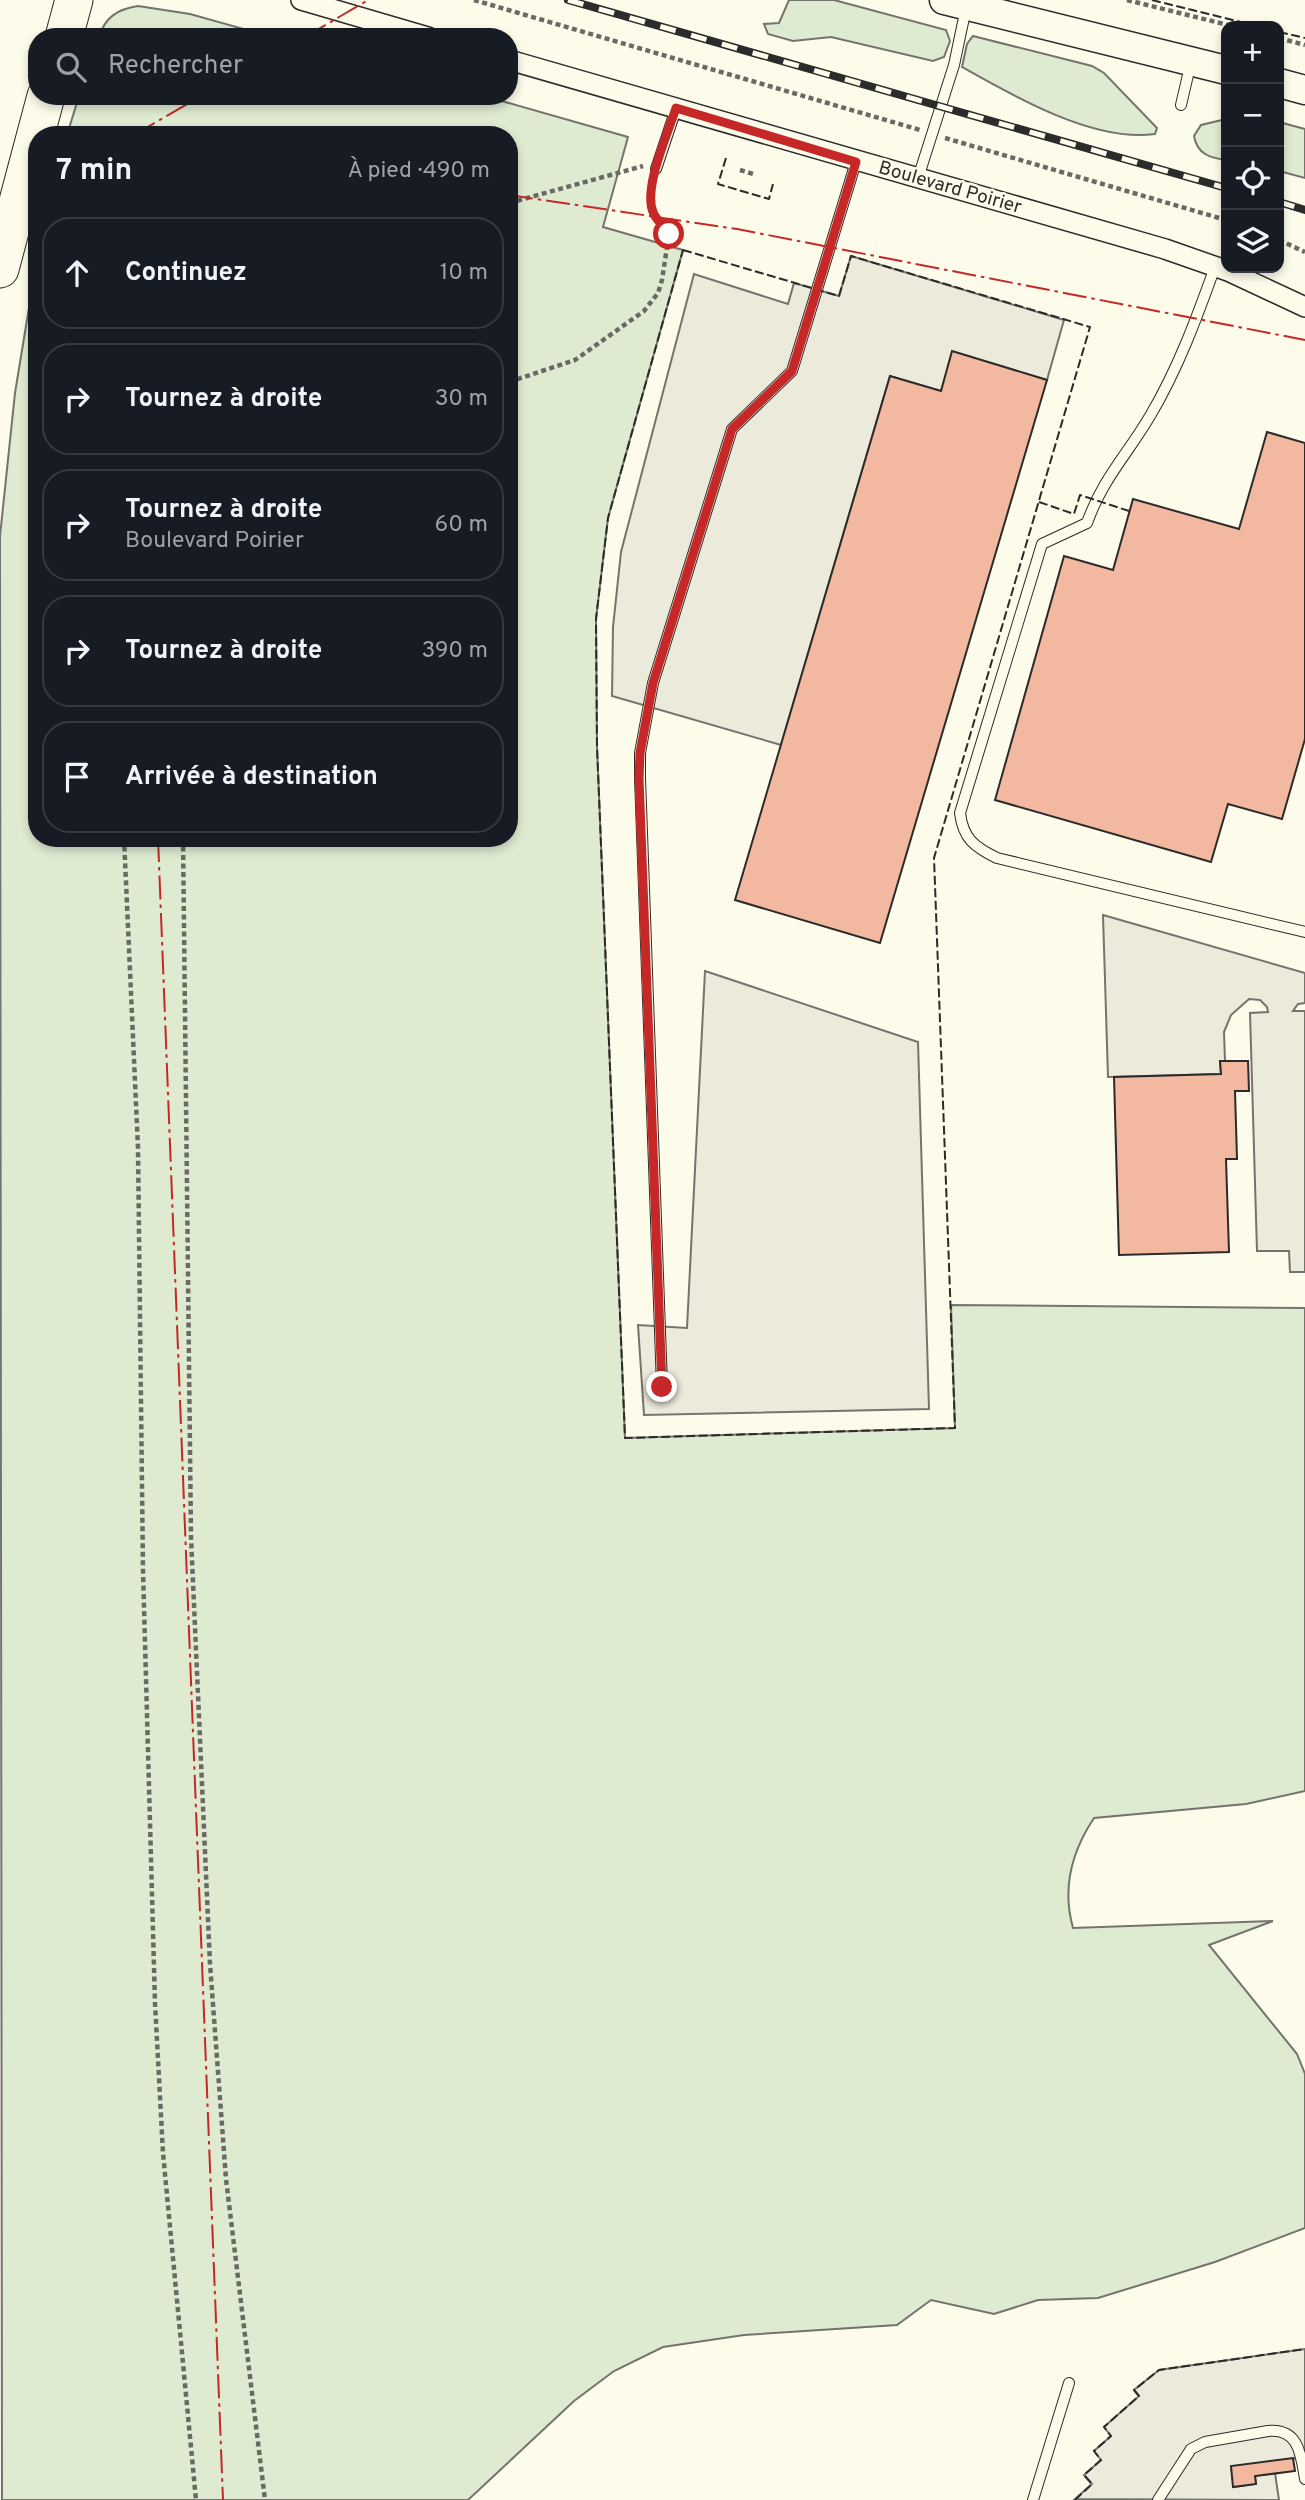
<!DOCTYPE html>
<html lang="fr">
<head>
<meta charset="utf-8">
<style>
	:root { --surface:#171b24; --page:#242831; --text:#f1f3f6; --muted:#9ea1a6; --line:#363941 }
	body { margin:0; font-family:Overpass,sans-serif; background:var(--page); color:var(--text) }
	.controls { position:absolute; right:21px; top:21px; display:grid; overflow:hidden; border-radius:14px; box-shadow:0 4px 10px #0003 }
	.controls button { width:63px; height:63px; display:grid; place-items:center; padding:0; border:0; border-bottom:2px solid var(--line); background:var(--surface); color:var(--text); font:35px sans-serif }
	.stop { position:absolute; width:21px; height:21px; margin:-16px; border:5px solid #c62828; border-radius:50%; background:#fff }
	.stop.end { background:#c62828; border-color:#fff; box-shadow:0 2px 7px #0008 }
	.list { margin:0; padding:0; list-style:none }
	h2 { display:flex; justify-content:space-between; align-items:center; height:91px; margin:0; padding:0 28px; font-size:30px }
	h2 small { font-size:23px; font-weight:400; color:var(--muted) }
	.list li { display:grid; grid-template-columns:46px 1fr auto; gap:21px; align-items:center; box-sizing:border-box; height:112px; margin:0 14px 14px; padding:0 14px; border:2px solid var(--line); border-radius:28px }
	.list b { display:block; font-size:26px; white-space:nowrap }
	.list p { margin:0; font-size:23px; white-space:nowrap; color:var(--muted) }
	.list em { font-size:23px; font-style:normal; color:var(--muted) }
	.icon { flex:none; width:38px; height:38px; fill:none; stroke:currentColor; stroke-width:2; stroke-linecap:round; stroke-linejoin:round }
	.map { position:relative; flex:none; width:1305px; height:2500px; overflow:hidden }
	.search { position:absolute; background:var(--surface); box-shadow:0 4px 10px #0003; left:28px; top:28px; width:490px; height:77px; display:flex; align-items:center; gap:18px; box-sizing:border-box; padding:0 24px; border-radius:28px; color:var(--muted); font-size:26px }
	.panel { position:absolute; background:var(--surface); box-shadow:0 4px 10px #0003; left:28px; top:126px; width:490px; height:721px; border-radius:28px }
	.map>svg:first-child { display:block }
	.green { fill:#deebd1; stroke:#74746e; stroke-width:2 }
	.parking { fill:#eceadb; stroke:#74746e; stroke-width:2 }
	.building { fill:#f2b8a0; stroke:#2b2b2b; stroke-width:2 }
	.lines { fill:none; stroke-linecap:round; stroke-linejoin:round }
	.lane-casing { stroke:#2b2b2b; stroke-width:12 }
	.street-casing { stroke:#2b2b2b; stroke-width:22 }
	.secondary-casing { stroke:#2b2b2b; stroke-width:31 }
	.highway-casing { stroke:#2b2b2b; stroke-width:39 }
	.path { stroke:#6a6964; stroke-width:4.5; stroke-dasharray:5 3.5; stroke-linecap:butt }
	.lane { stroke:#fdfbea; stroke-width:10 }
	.street { stroke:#fdfbea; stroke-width:19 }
	.secondary { stroke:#fdfbea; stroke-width:28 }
	.highway { stroke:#fdfbea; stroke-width:37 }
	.rail-casing { stroke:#2b2b2b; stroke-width:8 }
	.rail { stroke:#fdfbea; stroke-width:5; stroke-dasharray:16; stroke-linecap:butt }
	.fence { stroke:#2b2b2b; stroke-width:2; stroke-dasharray:9 3.5; stroke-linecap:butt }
	.power { stroke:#c62828; stroke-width:2; stroke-dasharray:24 5 3.5 5; stroke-linecap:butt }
	.route { stroke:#c62828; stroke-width:9 }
	.labels { text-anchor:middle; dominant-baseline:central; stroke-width:5; stroke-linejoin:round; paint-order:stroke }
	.street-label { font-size:19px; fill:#2b2b2b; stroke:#fdfbea }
</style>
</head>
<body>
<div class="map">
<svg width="1305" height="2500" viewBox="0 0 1305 2500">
	<rect width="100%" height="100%" fill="#fdfbea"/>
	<path class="green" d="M789,0H834L946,30L950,41L944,57L933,61L831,37L793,41L768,34L764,24L779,23Z
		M138,6L190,14L272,37H99C105,17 118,9 138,6Z
		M973,36L1092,66L1104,73L1157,128L1155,134C1095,143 1013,96 962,67L967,44Z
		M79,96H484L628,137L603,227L683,250L608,518L596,619L597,746L625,1438L955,1428L951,1305L1305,1308V1791L1246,1804L1094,1818C1072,1851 1062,1889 1073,1928L1273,1921L1209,1945L1297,2054L1305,2074V2228L1215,2262L1098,2298L1038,2300L994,2314L931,2300L897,2325L744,2335L663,2347L614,2371L574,2401L468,2500H2L0,536L15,393L37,259V838H509V135H67Z
		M1226,119V160C1210,158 1197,154 1194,136L1201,125Z
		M1279,122L1305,129V178L1279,171Z"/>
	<path class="parking" d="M851,256L1064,320L1047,380L953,352L941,391L890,376L781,745L612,696L613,627L621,552L694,274L788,304L794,283L839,296Z
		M1103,915L1305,973V1003L1298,1004L1293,1011H1305V1272H1290L1289,1251H1257L1250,1013L1268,1012L1267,1007L1260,1000L1249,999L1231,1015L1224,1032L1225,1061L1220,1062L1221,1074L1108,1077Z
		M705,971L918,1042L929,1409L644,1415L638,1325L687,1328Z
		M1305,2349V2457L1231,2467L1234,2487L1256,2484L1255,2476L1275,2473L1279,2500L1075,2499L1092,2484L1084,2475L1101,2460L1094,2451L1111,2436L1104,2427L1139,2396L1134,2390L1159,2370Z"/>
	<path class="building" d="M952,351L1047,380L880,943L735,900L890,376L941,391Z
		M1267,432L1305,443V739L1282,819L1228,804L1211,862L995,800L1064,556L1113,570L1133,499L1239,529Z
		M1220,1061H1248L1249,1091H1235L1237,1159H1226L1229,1252L1119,1255L1114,1077L1221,1074Z
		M1293,2458L1295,2471L1255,2476L1256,2484L1233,2487L1231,2466Z"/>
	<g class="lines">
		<defs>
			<path id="lane" d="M1181,105L1191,62
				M656,169L676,109
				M918,178L954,65L966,8
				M1215,267C1197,317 1178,369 1150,416C1127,455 1103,478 1087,523L1042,544L960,813C963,838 974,847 997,858L1305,932
				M662,1386L640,778V753L653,683L732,429L792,371L856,162
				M1033,2500L1069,2383
				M1158,2500L1191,2449L1205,2442L1268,2431C1299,2428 1301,2455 1305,2479"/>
			<path id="street" d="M301,0L428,37
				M509,60L1165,249L1228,271L1305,307"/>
			<path id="secondary" d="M944,0L1226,70
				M1279,83L1305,90"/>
			<path id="highway" d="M64,37L74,0
				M0,269L46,96"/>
		</defs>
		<use href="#lane" class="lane-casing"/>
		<use href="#street" class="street-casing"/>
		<use href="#secondary" class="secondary-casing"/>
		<use href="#highway" class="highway-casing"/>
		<path class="path" d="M474,0L920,130
			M1127,0L1232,26
			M1279,38L1305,45
			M945,138L1226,220
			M740,170L753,174
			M509,203L643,166
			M1279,240L1305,252
			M509,382L575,360L644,311L658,293L662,280L669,234C658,210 645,216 653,181
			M124,838L138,1148L143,1570L155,2003L163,2153L196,2500
			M183,838L191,1537L210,1964L226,2179L265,2500"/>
		<use href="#lane" class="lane"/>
		<use href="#street" class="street"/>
		<use href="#secondary" class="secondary"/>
		<use href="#highway" class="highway"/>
		<defs>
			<path id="rail" d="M568,0L1226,188
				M1279,202L1305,210"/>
		</defs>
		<use href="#rail" class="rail-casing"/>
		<use href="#rail" class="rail"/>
		<path class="fence" d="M1152,0L1257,26
			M1279,32L1305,38
			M726,158L718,184L769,199L773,184
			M683,250L839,296L851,256L1090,327L934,858L955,1428L625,1438L597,746L596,619L608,518Z
			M1039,502L1074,514L1080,495L1129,511
			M1075,2500L1092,2484L1084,2475L1101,2460L1094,2451L1111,2436L1104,2427L1139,2396L1134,2390L1159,2370L1305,2349"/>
		<path class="power" d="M305,37L368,0
			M134,135L201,96
			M509,195L737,229L1305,340
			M158,838L223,2500"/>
	</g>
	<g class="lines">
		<path class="route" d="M662,1387L639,778L640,753L653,683L732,429L792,371L856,162L676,108C668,133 643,188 653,212C656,221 665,225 669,234"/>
	</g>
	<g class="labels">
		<g class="street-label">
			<text transform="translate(950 188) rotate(16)">Boulevard Poirier</text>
		</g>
	</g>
</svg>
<div class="controls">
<button>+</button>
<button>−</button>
<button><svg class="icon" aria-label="locate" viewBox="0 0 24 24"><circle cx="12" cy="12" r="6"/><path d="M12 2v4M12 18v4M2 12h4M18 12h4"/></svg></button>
<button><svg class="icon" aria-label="layers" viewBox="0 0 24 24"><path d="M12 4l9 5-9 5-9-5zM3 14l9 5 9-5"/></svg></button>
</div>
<div class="stop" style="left:669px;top:234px"></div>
<div class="stop end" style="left:662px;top:1387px"></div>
<div class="search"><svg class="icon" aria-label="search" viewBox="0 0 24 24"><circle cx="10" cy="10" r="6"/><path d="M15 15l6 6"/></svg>Rechercher</div>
<section class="panel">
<h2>7 min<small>À pied · 490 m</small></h2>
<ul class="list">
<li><svg class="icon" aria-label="ahead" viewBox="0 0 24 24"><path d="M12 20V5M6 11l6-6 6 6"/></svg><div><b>Continuez</b></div><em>10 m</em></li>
<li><svg class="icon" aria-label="right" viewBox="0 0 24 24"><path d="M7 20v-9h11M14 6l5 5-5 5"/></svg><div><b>Tournez à droite</b></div><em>30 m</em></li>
<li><svg class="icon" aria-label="right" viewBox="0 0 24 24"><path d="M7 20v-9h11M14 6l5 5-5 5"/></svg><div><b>Tournez à droite</b><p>Boulevard Poirier</p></div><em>60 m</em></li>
<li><svg class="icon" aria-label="right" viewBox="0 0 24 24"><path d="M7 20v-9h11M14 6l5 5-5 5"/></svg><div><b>Tournez à droite</b></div><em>390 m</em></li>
<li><svg class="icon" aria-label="arrive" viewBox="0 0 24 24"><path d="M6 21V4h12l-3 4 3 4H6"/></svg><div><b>Arrivée à destination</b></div></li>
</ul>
</section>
</div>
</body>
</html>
